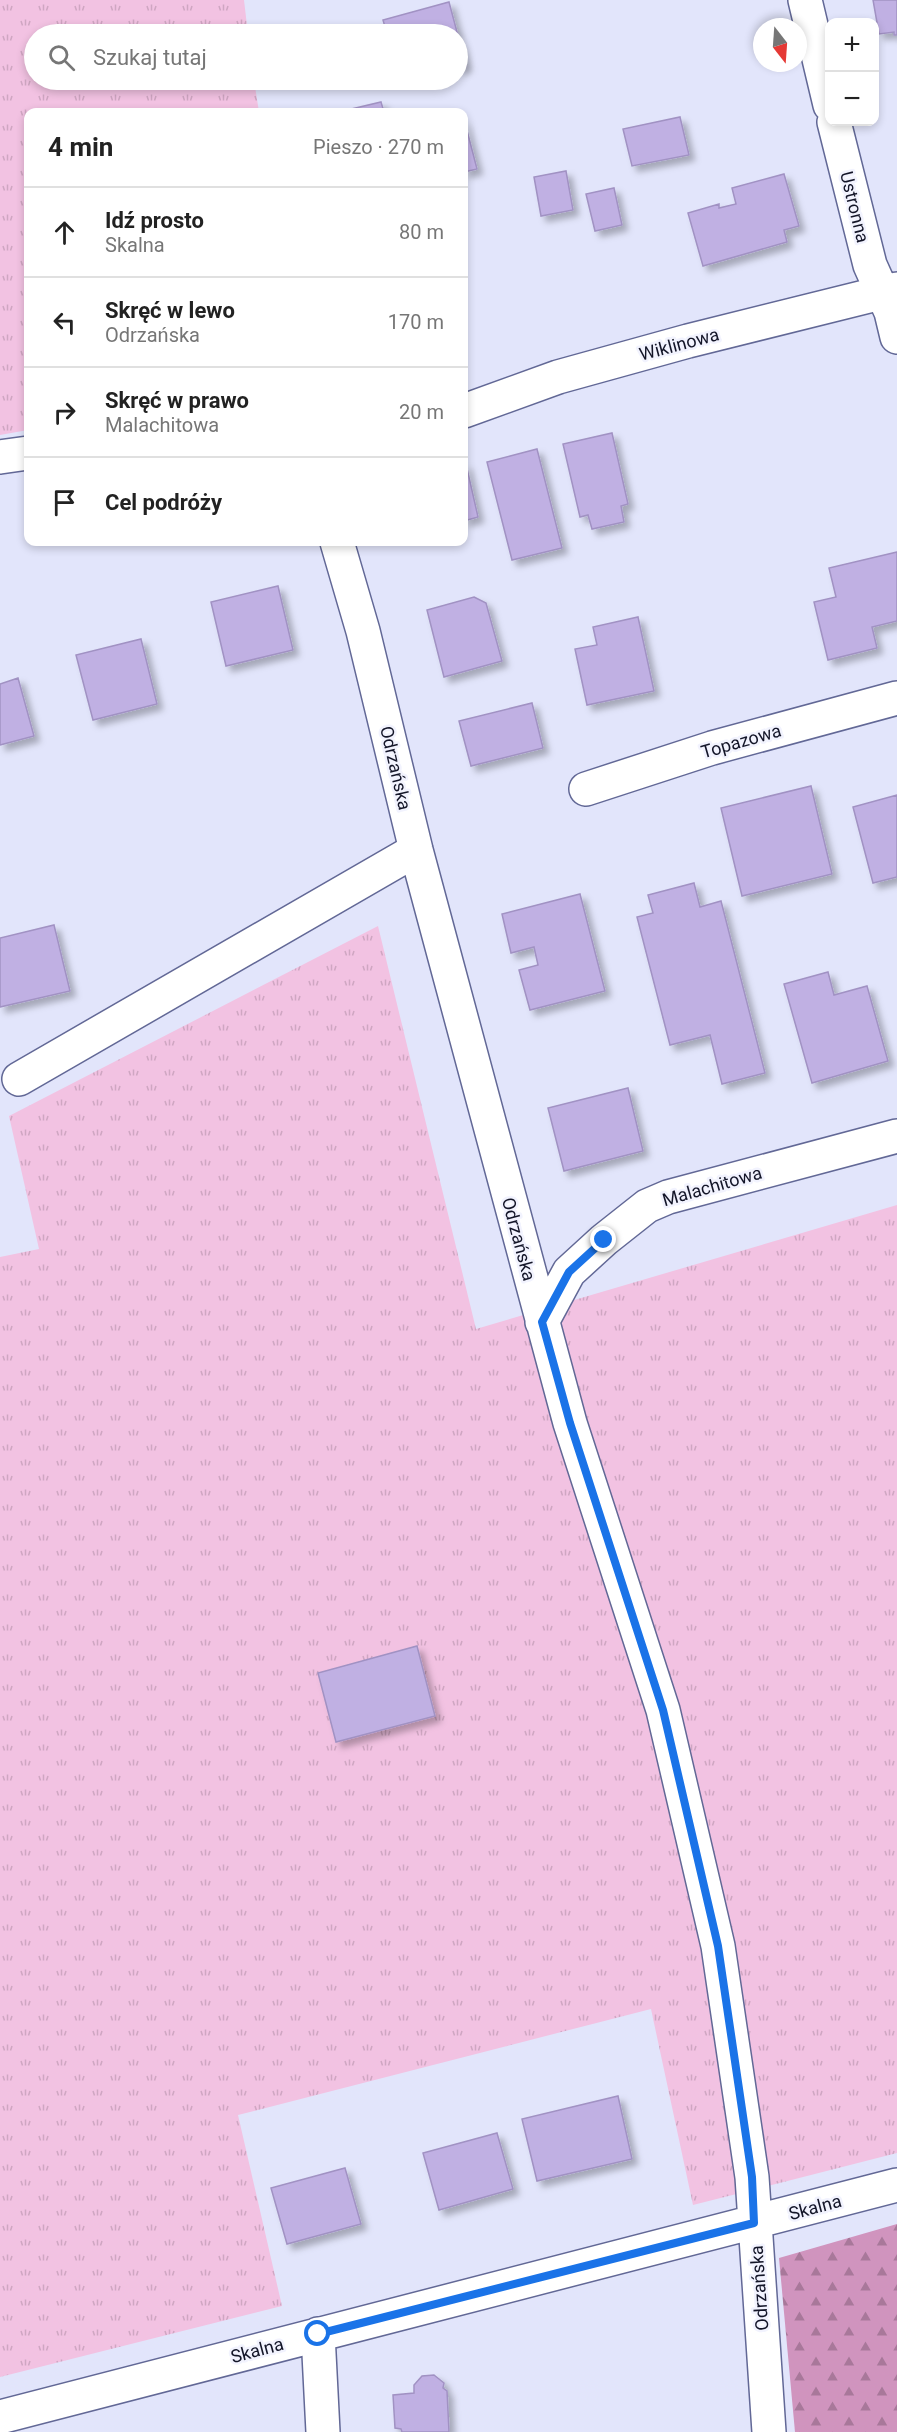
<!DOCTYPE html>
<html lang="pl">
<head>
<meta charset="utf-8">
<style>
	:root { --surface:#fff; --page:#f6f6f6; --text:#222; --muted:#767676; --line:#e0e0e0 }
	body { margin:0; font-family:Roboto,sans-serif; background:var(--page); color:var(--text) }
	.controls { position:absolute; right:18px; top:18px; display:grid; overflow:hidden; border-radius:12px; box-shadow:0 3px 9px #0003 }
	.controls button { width:54px; height:54px; display:grid; place-items:center; padding:0; border:0; border-bottom:2px solid var(--line); background:var(--surface); color:var(--text); font:30px sans-serif }
	.compass { position:absolute; left:753px; top:18px; width:54px; height:54px; border-radius:50%; background:var(--surface); box-shadow:0 3px 9px #0003; rotate:163deg }
	.stop { position:absolute; width:18px; height:18px; margin:-14px; border:4px solid #1a73e8; border-radius:50%; background:#fff }
	.stop.end { background:#1a73e8; border-color:#fff; box-shadow:0 2px 6px #0008 }
	.list { margin:0; padding:0; list-style:none }
	h2 { display:flex; justify-content:space-between; align-items:center; height:78px; margin:0; padding:0 24px; font-size:26px }
	h2 small { font-size:20px; font-weight:400; color:var(--muted) }
	.list li { display:grid; grid-template-columns:39px 1fr auto; gap:18px; align-items:center; box-sizing:border-box; height:90px; padding:0 24px; border-top:2px solid var(--line) }
	.list b { display:block; font-size:22px; white-space:nowrap }
	.list p { margin:0; font-size:20px; white-space:nowrap; color:var(--muted) }
	.list em { font-size:20px; font-style:normal; color:var(--muted) }
	.icon { flex:none; width:33px; height:33px; fill:none; stroke:currentColor; stroke-width:2; stroke-linecap:round; stroke-linejoin:round }
	.map { position:relative; flex:none; width:897px; height:2432px; overflow:hidden }
	.search { position:absolute; background:var(--surface); box-shadow:0 3px 9px #0003; left:24px; top:24px; width:444px; height:66px; display:flex; align-items:center; gap:15px; box-sizing:border-box; padding:0 21px; border-radius:33px; color:var(--muted); font-size:22px }
	.panel { position:absolute; background:var(--surface); box-shadow:0 3px 9px #0003; left:24px; top:108px; width:444px; height:438px; border-radius:12px }
	.map>svg:first-child { display:block }
	.grass { fill:url(#grass-tufts) }
	.forest { fill:url(#forest-firs) }
	.building { fill:#c0b0e3; stroke:#a192c3; stroke-width:1.5; filter:url(#shadow) }
	.lines { fill:none; stroke-linecap:round; stroke-linejoin:round }
	.minor-casing { stroke:#626896; stroke-width:36 }
	.minor { stroke:#fff; stroke-width:33 }
	.route { stroke:#1a73e8; stroke-width:8 }
	.labels { text-anchor:middle; dominant-baseline:central; stroke-width:5; stroke-linejoin:round; paint-order:stroke }
	.street-label { font-size:18px; fill:#131528; stroke:#f2f3fe }
</style>
</head>
<body>
<div class="map">
<svg width="897" height="2432" viewBox="0 0 897 2432">
	<defs>
		<pattern id="grass-tufts" width="24" height="20" patternUnits="userSpaceOnUse" patternTransform="scale(1.5)"><rect width="24" height="20" fill="#f2c2e2"/><path d="M3 7l-1-3M5 7V3M7 7l1-3M15 17l-1-3M17 17v-4M19 17l1-3" fill="none" stroke="#cfa6c2"/></pattern>
		<pattern id="forest-firs" width="22" height="20" patternUnits="userSpaceOnUse" patternTransform="scale(1.5)"><rect width="22" height="20" fill="#d094be"/><path d="M5 1l3.5 6h-7zM16 11l3.5 6h-7z" fill="#a8789a"/></pattern>
		<filter id="shadow"><feDropShadow dx="5.5" dy="5.5" stdDeviation="3" flood-color="#0004"/></filter>
	</defs>
	<rect width="100%" height="100%" fill="#e2e5fb"/>
	<path class="grass" d="M0,0H244L248,34H34V80H254L259,112H28V430L0,435Z
		M378,926L476,1329L897,1205V2153L693,2205L651,2009L238,2115L282,2306L0,2377V1257L39,1249L9,1116Z"/>
	<path class="forest" d="M897,2224V2432H795L779,2258Z"/>
	<path class="building" d="M873,0H897V35H894V32L879,34Z
		M449,2L466,66L458,69V34H387L383,20Z
		M381,102L384,112H348L347,110Z
		M680,117L689,155L632,166L623,129Z
		M464,119L477,169L464,172Z
		M566,171L573,210L541,216L534,177Z
		M784,174L799,226L784,230L787,242L703,266L688,213L719,204V208L736,204L732,188Z
		M614,188L622,225L595,231L586,194Z
		M612,433L628,504L621,506L624,522L592,529L588,515L580,517L563,444Z
		M537,449L562,548L512,560L487,462Z
		M464,464H466L478,517L464,521Z
		M897,552V621L872,627L877,648L828,660L814,602L836,597L829,568Z
		M278,586L293,650L226,666L211,602Z
		M474,597L486,603L502,661L444,677L427,610Z
		M638,617L654,691L587,705L575,649L597,645L593,627Z
		M141,639L157,704L93,720L76,655Z
		M18,678L34,736L0,745V684Z
		M532,703L543,748L471,766L459,721Z
		M811,786L832,874L742,896L721,808Z
		M897,795V877L873,883L853,807Z
		M694,883L700,907L721,901L765,1073L722,1084L710,1035L670,1045L637,917L653,913L648,895Z
		M580,894L605,991L530,1010L519,970L538,965L534,947L511,953L502,914Z
		M54,925L70,991L0,1007V938Z
		M828,972L834,995L867,986L888,1061L812,1083L784,984Z
		M628,1088L643,1151L564,1171L548,1108Z
		M417,1646L435,1716L336,1742L318,1673Z
		M618,2096L632,2159L537,2181L522,2119Z
		M497,2133L513,2189L439,2210L423,2153Z
		M345,2168L361,2224L287,2244L271,2188Z
		M434,2375L444,2383L443,2388L447,2391L449,2432H402L401,2429L395,2428L393,2395L414,2393V2385L422,2376Z"/>
	<g class="lines">
		<defs>
			<path id="minor" d="M805,0L830,105
				M834,122L870,265L891,312L897,337
				M464,411L558,377L688,341L897,289
				M0,457L28,453
				M337,542L363,631L416,850L570,1423L663,1710L718,1946L752,2177L769,2432
				M586,789L712,748L897,698
				M19,1079L416,850
				M542,1322L569,1272L604,1240L647,1206L668,1197L897,1136
				M318,2334L323,2432
				M0,2417L897,2185"/>
		</defs>
		<use href="#minor" class="minor-casing"/>
		<use href="#minor" class="minor"/>
	</g>
	<g class="lines">
		<path class="route" d="M318,2334L754,2223L752,2177L718,1946L663,1710L570,1423L542,1322L569,1272L604,1240"/>
	</g>
	<g class="labels">
		<g class="street-label">
			<text transform="translate(855 207) rotate(76)">Ustronna</text>
			<text transform="translate(679 344) rotate(-15)">Wiklinowa</text>
			<text transform="translate(741 741) rotate(-16)">Topazowa</text>
			<text transform="translate(396 768) rotate(77)">Odrzańska</text>
			<text transform="translate(712 1186) rotate(-16)">Malachitowa</text>
			<text transform="translate(519 1239) rotate(75)">Odrzańska</text>
			<text transform="translate(815 2207) rotate(-15)">Skalna</text>
			<text transform="translate(759 2288) rotate(-94)">Odrzańska</text>
			<text transform="translate(257 2350) rotate(-15)">Skalna</text>
		</g>
	</g>
</svg>
<div class="controls">
<button>+</button>
<button>−</button>
</div>
<svg class="compass" viewBox="-18 -18 36 36"><path d="M0-13l5 13h-10z" fill="#e53935"/><path d="M0 13l5-13h-10z" fill="#767676"/></svg>
<div class="stop" style="left:318px;top:2334px"></div>
<div class="stop end" style="left:604px;top:1240px"></div>
<div class="search"><svg class="icon" aria-label="search" viewBox="0 0 24 24"><circle cx="10" cy="10" r="6"/><path d="M15 15l6 6"/></svg>Szukaj tutaj</div>
<section class="panel">
<h2>4 min<small>Pieszo · 270 m</small></h2>
<ul class="list">
<li><svg class="icon" aria-label="ahead" viewBox="0 0 24 24"><path d="M12 20V5M6 11l6-6 6 6"/></svg><div><b>Idź prosto</b><p>Skalna</p></div><em>80 m</em></li>
<li><svg class="icon" aria-label="left" viewBox="0 0 24 24"><path d="M17 20v-9H6M10 6l-5 5 5 5"/></svg><div><b>Skręć w lewo</b><p>Odrzańska</p></div><em>170 m</em></li>
<li><svg class="icon" aria-label="right" viewBox="0 0 24 24"><path d="M7 20v-9h11M14 6l5 5-5 5"/></svg><div><b>Skręć w prawo</b><p>Malachitowa</p></div><em>20 m</em></li>
<li><svg class="icon" aria-label="arrive" viewBox="0 0 24 24"><path d="M6 21V4h12l-3 4 3 4H6"/></svg><div><b>Cel podróży</b></div></li>
</ul>
</section>
</div>
</body>
</html>
